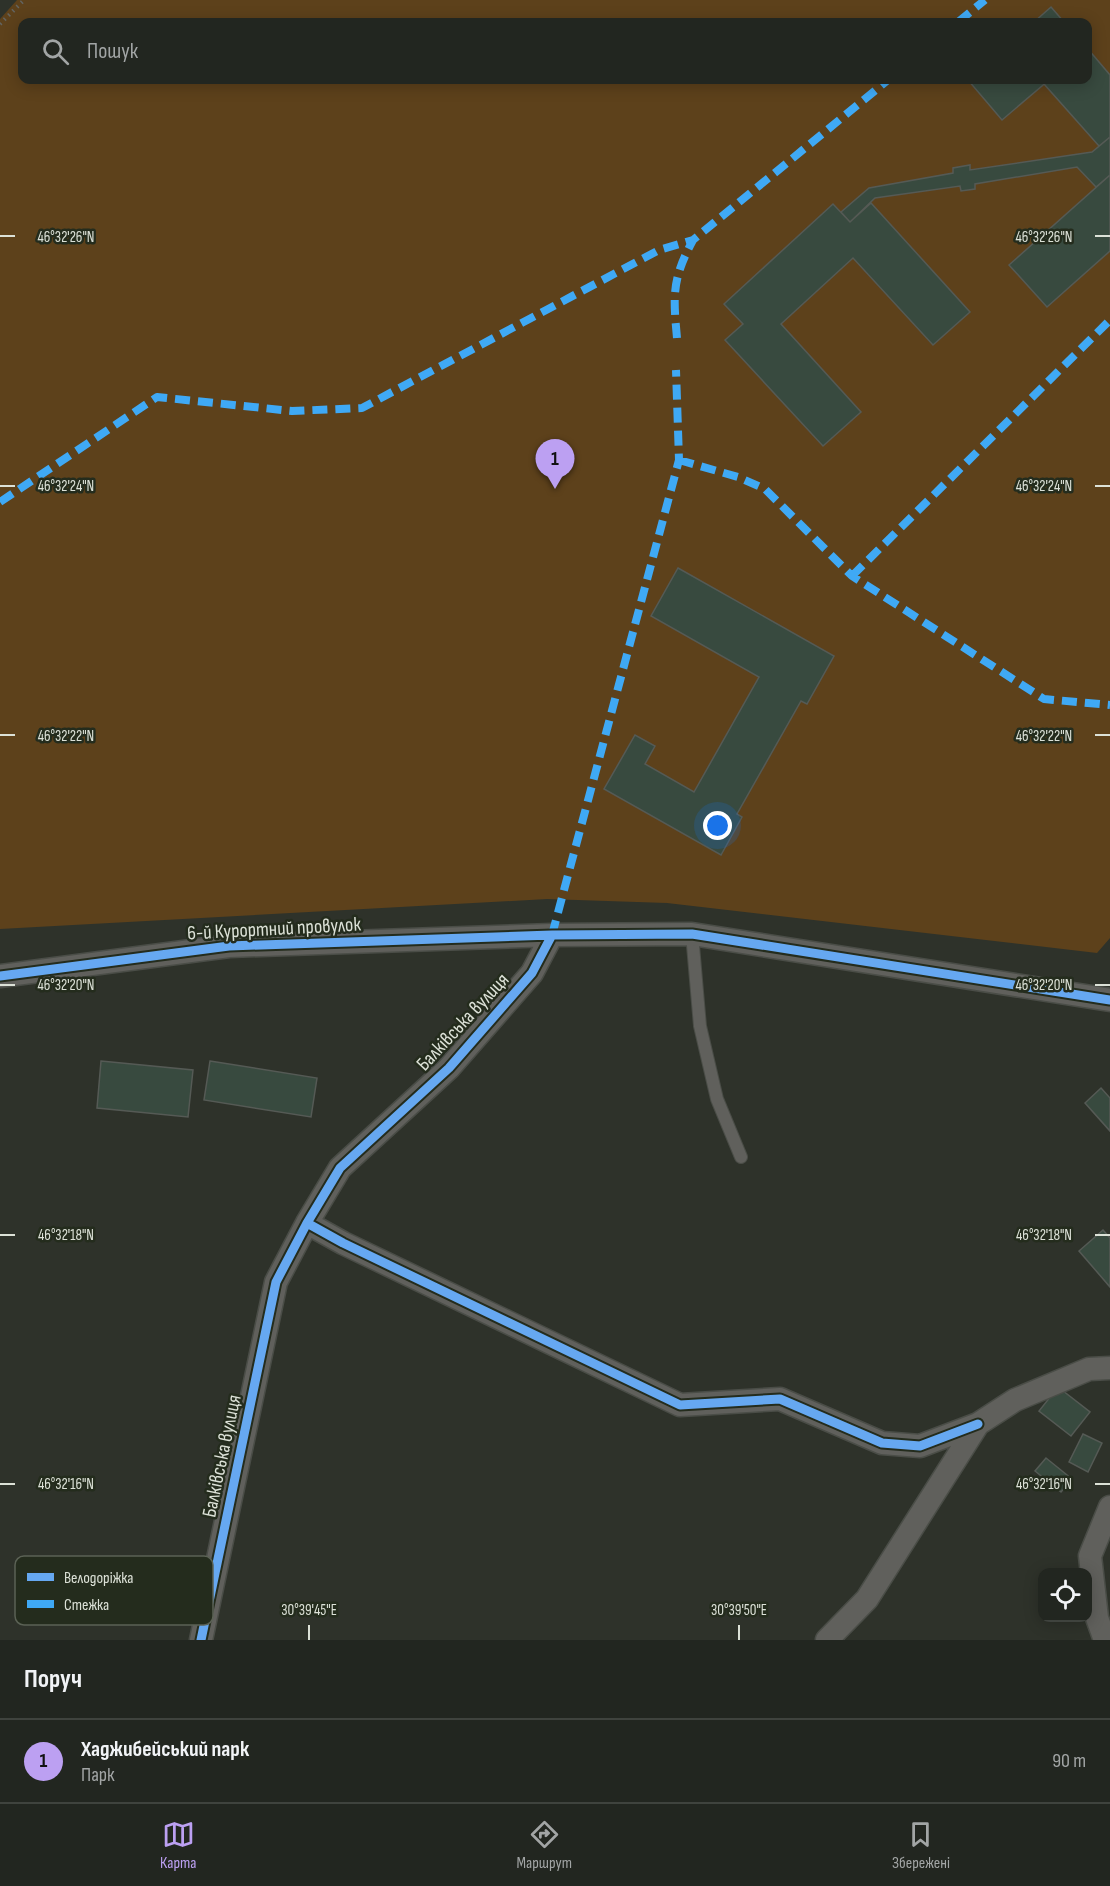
<!DOCTYPE html>
<html lang="uk">
<head>
<meta charset="utf-8">
<style>
	:root { --surface:#222620; --page:#2a2e29; --text:#f1f3f6; --muted:#a2a5a5; --line:#3f433e; --accent:#bca0f2 }
	body { margin:0; font-family:"Sofia Sans Condensed",sans-serif; background:var(--page); color:var(--text) }
	.controls { position:absolute; right:18px; bottom:18px; display:grid; overflow:hidden; border-radius:12px; box-shadow:0 3px 15px #0003 }
	.controls button { width:54px; height:54px; display:grid; place-items:center; padding:0; border:0; border-bottom:2px solid var(--line); background:var(--surface); color:var(--text); font:30px sans-serif }
	.you { position:absolute; left:718px; top:826px; width:21px; height:21px; margin:-15px; border:4px solid #fff; border-radius:50%; background:#1a73e8; box-shadow:0 0 0 9px #1a73e833 }
	.badge { display:grid; place-items:center; width:39px; height:39px; border-radius:50%; background:var(--accent); color:#111; font-size:20px; font-weight:700 }
	.pin { position:absolute; translate:-50% -50px; filter:drop-shadow(0 2px 3px #0008) }
	.pin::after { content:''; position:absolute; top:32px; width:21px; height:18px; background:inherit; clip-path:polygon(0 0,100% 0,50% 100%) }
	.list { margin:0; padding:0; list-style:none }
	h2 { display:flex; justify-content:space-between; align-items:center; height:78px; margin:0; padding:0 24px; font-size:26px }
	h2 small { font-size:20px; font-weight:400; color:var(--muted) }
	.list li { display:grid; grid-template-columns:39px 1fr auto; gap:18px; align-items:center; box-sizing:border-box; height:84px; padding:0 24px; border-top:2px solid var(--line) }
	.list b { display:block; font-size:22px; white-space:nowrap }
	.list p { margin:0; font-size:20px; white-space:nowrap; color:var(--muted) }
	.list em { font-size:20px; font-style:normal; color:var(--muted) }
	.icon { flex:none; width:33px; height:33px; fill:none; stroke:currentColor; stroke-width:2; stroke-linecap:round; stroke-linejoin:round }
	.map { position:relative; flex:none; width:1110px; height:1640px; overflow:hidden }
	.search { position:absolute; background:var(--surface); box-shadow:0 3px 15px #0003; left:18px; right:18px; top:18px; height:66px; display:flex; align-items:center; gap:15px; box-sizing:border-box; padding:0 21px; border-radius:12px; color:var(--muted); font-size:22px }
	.sheet { height:162px; background:var(--surface) }
	nav { display:flex; justify-content:space-around; align-items:center; box-sizing:border-box; height:84px; border-top:2px solid var(--line); background:var(--surface); font-size:16px; color:var(--muted) }
	nav a { display:grid; justify-items:center; gap:3px }
	nav .on { color:var(--accent) }
	.map>svg:first-child { display:block }
	.green { fill:#5d411b; fill-rule:evenodd }
	.building { fill:#384a3f; stroke:#555a55; stroke-width:1.5 }
	.lines { fill:none; stroke-linecap:round; stroke-linejoin:round }
	.lane-casing { stroke:#4a4d47; stroke-width:14 }
	.street-casing { stroke:#4a4d47; stroke-width:25 }
	.path { stroke:#636460; stroke-width:4; stroke-dasharray:1.5 4.5; stroke-linecap:butt }
	.lane { stroke:#60605c; stroke-width:12 }
	.street { stroke:#60605c; stroke-width:22 }
	.quiet { stroke:#3fa9f5; stroke-width:8; stroke-dasharray:15 8; stroke-linecap:butt }
	.cycleway-casing { stroke:#242c1d; stroke-width:13 }
	.cycleway { stroke:#66a8f1; stroke-width:9 }
	.ticks { fill:none; stroke:#dce1d7; stroke-width:2 }
	.labels { text-anchor:middle; dominant-baseline:central; stroke-width:5; stroke-linejoin:round; paint-order:stroke }
	.street-label { font-size:20px; fill:#dce1d7; stroke:#242c1d }
	.key { fill:#242c1d; stroke:#5b6255; stroke-width:1.5 }
	.key-label { font-size:16px; fill:#dce1d7 }
	.ticks-label { font-size:15px; text-anchor:middle; fill:#dce1d7; stroke:#242c1d; stroke-width:5; stroke-linejoin:round; paint-order:stroke }
</style>
</head>
<body>
<div class="map">
<svg width="1110" height="1640" viewBox="0 0 1110 1640">
	<rect width="100%" height="100%" fill="#2e322a"/>
	<path class="green" d="M17,0H1110V938L1097,953L667,903L547,899L0,929V19ZM22,22H1088V80H22Z"/>
	<path class="building" d="M1051,7L1064,22H1034Z
		M1088,49L1110,75V137L1099,146L1044,84L1049,80H1088Z
		M968,80H1049L1002,120Z
		M1110,137V175L1096,187L1077,167L975,184V189L961,191L960,186L875,198L850,222L841,212L869,188L953,173V168L970,165V170L1092,152Z
		M1110,175V251L1047,307L1009,265Z
		M871,203L970,312L933,345L853,258L781,324L861,412L823,446L725,340L743,324L724,304L833,204L850,222Z
		M678,568L834,656L807,704L801,701L737,814L742,817L721,855L604,789L635,735L655,746L645,764L694,792L759,677L651,616Z
		M101,1061L193,1070L188,1117L97,1108Z
		M210,1061L317,1078L311,1117L204,1100Z
		M1101,1088L1110,1098V1131L1085,1103Z
		M1103,1230L1110,1238V1287L1079,1251Z
		M1058,1387L1090,1412L1071,1436L1039,1411Z
		M1083,1434L1102,1443L1088,1472L1069,1462Z
		M1046,1458L1072,1479L1061,1492L1035,1471Z"/>
	<g class="lines">
		<defs>
			<path id="lane" d="M692,934L700,1026L717,1099L741,1157"/>
			<path id="street" d="M0,976L229,946L552,935
				M307,1223L343,1243L680,1405L780,1399L882,1443L920,1446L978,1424
				M201,1640L276,1282L307,1223L340,1168L449,1068L532,973L552,935L692,934L1110,1000
				M827,1640L867,1599L978,1424L1015,1400L1089,1369L1110,1368
				M1105,1640L1097,1618L1090,1556L1110,1507"/>
		</defs>
		<use href="#lane" class="lane-casing"/>
		<use href="#street" class="street-casing"/>
		<path class="path" d="M0,24L24,0"/>
		<use href="#lane" class="lane"/>
		<use href="#street" class="street"/>
		<path class="quiet" d="M958,22L985,0
			M677,338C673,295 672,279 693,240L888,80
			M679,460L738,477L765,489L852,576L1044,699L1110,705
			M0,502L157,397L292,411L362,408L659,250L693,240
			M852,576L1110,320
			M552,935L679,460L676,370"/>
		<defs>
			<path id="cycleway" d="M0,976L229,946L552,935
				M307,1223L343,1243L680,1405L780,1399L882,1443L920,1446L978,1424
				M201,1640L276,1282L307,1223L340,1168L449,1068L532,973L552,935L692,934L1110,1000"/>
		</defs>
		<use href="#cycleway" class="cycleway-casing"/>
		<use href="#cycleway" class="cycleway"/>
	</g>
	<path class="ticks" d="M0,236H15M1095,236H1110M0,486H15M1095,486H1110M0,735H15M1095,735H1110M0,985H15M1095,985H1110M0,1235H15M1095,1235H1110M0,1484H15M1095,1484H1110M309,1625V1640M739,1625V1640"/>
	<g class="labels">
		<g class="street-label">
			<text transform="translate(274 929) rotate(-3)">6-й Курортний провулок</text>
			<text transform="translate(463 1022) rotate(-47)">Балківська вулиця</text>
			<text transform="translate(222 1456) rotate(-78)">Балківська вулиця</text>
		</g>
	</g>
	<rect x="15" y="1556" width="198" height="69" rx="9" class="key"/>
	<rect x="27" y="1573" width="27" height="8" fill="#66a8f1"/>
	<rect x="27" y="1600" width="27" height="8" fill="#3fa9f5"/>
	<g class="key-label">
		<text x="64" y="1583">Велодоріжка</text>
		<text x="64" y="1610">Стежка</text>
	</g>
	<g class="ticks-label">
		<text x="66" y="242">46°32'26"N</text>
		<text x="1044" y="242">46°32'26"N</text>
		<text x="66" y="491">46°32'24"N</text>
		<text x="1044" y="491">46°32'24"N</text>
		<text x="66" y="741">46°32'22"N</text>
		<text x="1044" y="741">46°32'22"N</text>
		<text x="66" y="990">46°32'20"N</text>
		<text x="1044" y="990">46°32'20"N</text>
		<text x="66" y="1240">46°32'18"N</text>
		<text x="1044" y="1240">46°32'18"N</text>
		<text x="66" y="1489">46°32'16"N</text>
		<text x="1044" y="1489">46°32'16"N</text>
		<text x="309" y="1615">30°39'45"E</text>
		<text x="739" y="1615">30°39'50"E</text>
	</g>
</svg>
<div class="controls">
<button><svg class="icon" aria-label="locate" viewBox="0 0 24 24"><circle cx="12" cy="12" r="6"/><path d="M12 2v4M12 18v4M2 12h4M18 12h4"/></svg></button>
</div>
<div class="you"></div>
<div class="pin badge" style="left:555px;top:489px">1</div>
<div class="search"><svg class="icon" aria-label="search" viewBox="0 0 24 24"><circle cx="10" cy="10" r="6"/><path d="M15 15l6 6"/></svg>Пошук</div>
</div>
<section class="sheet">
<h2>Поруч<small></small></h2>
<ul class="list">
<li><span class="badge">1</span><div><b>Хаджибейський парк</b><p>Парк</p></div><em>90 m</em></li>
</ul>
</section>
<nav>
<a class="on"><svg class="icon" aria-label="map" viewBox="0 0 24 24"><path d="M3 6l6-2 6 2 6-2v14l-6 2-6-2-6 2zM9 4v14M15 6v14"/></svg>Карта</a>
<a><svg class="icon" aria-label="directions" viewBox="0 0 24 24"><path d="M12 3l9 9-9 9-9-9zM9 14v-3h6M13 9l2 2-2 2"/></svg>Маршрут</a>
<a><svg class="icon" aria-label="saved" viewBox="0 0 24 24"><path d="M7 4h10v16l-5-4-5 4z"/></svg>Збережені</a>
</nav>
</body>
</html>
